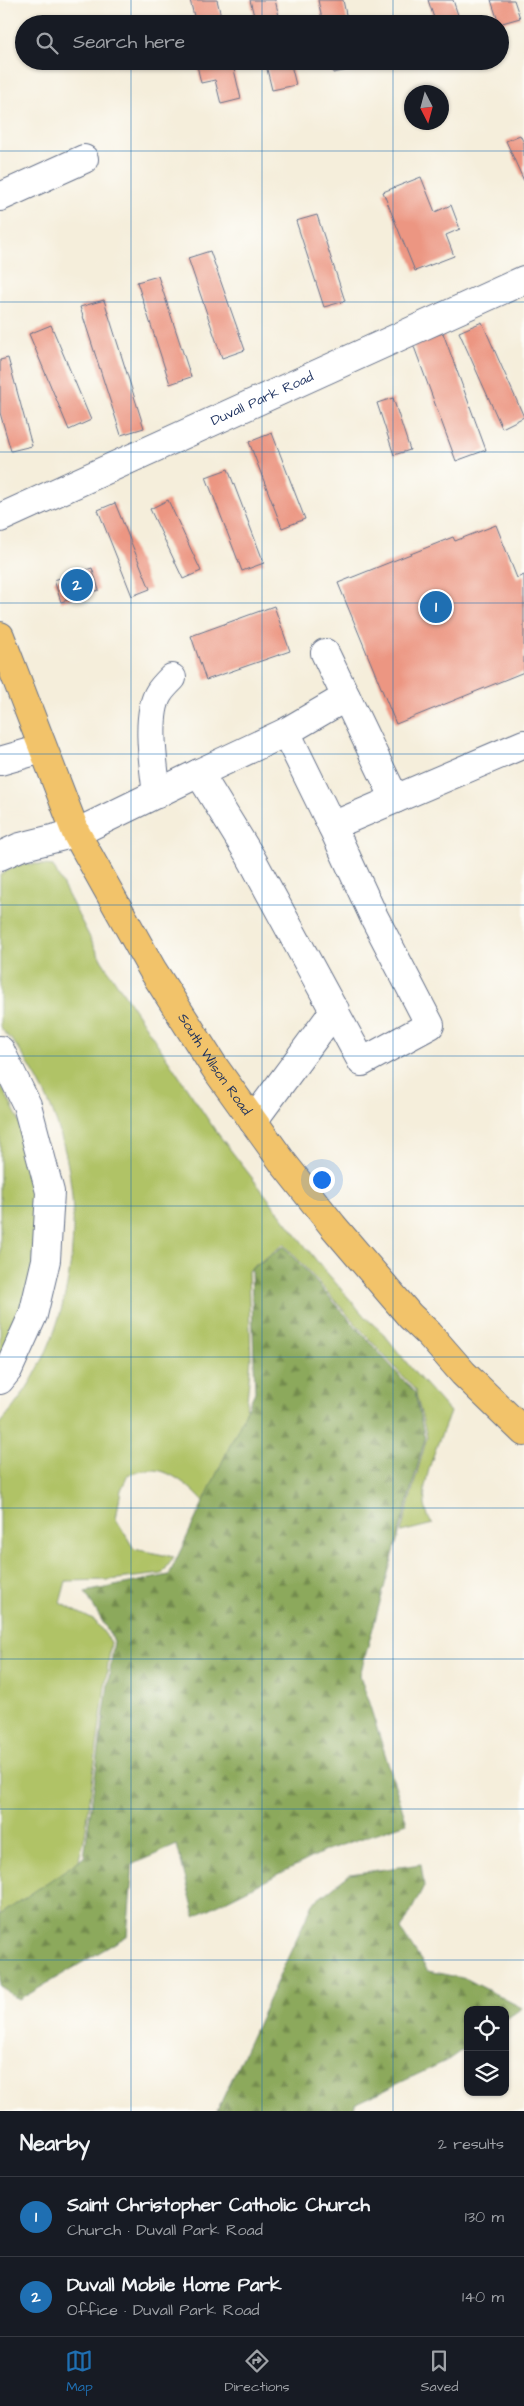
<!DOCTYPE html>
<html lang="en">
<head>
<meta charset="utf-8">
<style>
	:root { --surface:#171b24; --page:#242831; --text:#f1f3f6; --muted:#9ea1a6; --line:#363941; --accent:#1f6fb2 }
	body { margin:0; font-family:"Architects Daughter",sans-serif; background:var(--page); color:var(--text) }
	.controls { position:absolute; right:15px; bottom:15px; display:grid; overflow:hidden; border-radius:10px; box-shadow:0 1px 4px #0004 }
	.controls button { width:45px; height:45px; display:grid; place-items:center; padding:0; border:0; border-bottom:1px solid var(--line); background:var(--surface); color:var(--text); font:25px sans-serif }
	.compass { position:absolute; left:404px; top:85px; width:45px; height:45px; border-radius:50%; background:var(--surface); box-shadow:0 1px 4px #0004; rotate:174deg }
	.you { position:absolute; left:321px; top:1179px; width:18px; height:18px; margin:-12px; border:4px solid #fff; border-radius:50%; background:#1a73e8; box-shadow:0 0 0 8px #1a73e833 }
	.badge { display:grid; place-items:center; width:32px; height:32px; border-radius:50%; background:var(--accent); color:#fff; font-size:16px; font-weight:700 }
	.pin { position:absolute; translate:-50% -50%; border:2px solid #fff; box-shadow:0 1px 5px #0006 }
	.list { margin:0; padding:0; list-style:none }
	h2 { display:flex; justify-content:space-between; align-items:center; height:65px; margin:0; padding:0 20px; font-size:21px }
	h2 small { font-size:16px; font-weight:400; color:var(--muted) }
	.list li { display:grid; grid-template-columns:32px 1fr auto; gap:15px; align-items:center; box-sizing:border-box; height:80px; padding:0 20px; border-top:1px solid var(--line) }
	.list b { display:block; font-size:19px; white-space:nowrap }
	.list p { margin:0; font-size:16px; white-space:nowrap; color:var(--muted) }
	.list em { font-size:16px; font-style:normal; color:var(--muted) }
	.icon { flex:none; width:28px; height:28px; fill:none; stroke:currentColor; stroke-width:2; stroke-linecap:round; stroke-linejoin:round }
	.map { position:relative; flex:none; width:524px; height:2111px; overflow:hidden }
	.search { position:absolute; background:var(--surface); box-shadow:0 1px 4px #0004; left:15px; right:15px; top:15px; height:55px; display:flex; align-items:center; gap:12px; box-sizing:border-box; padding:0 18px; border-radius:28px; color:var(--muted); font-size:19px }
	.sheet { height:225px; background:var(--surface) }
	nav { display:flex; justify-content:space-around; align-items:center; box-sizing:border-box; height:70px; border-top:1px solid var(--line); background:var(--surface); font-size:14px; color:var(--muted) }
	nav a { display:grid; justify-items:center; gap:2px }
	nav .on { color:var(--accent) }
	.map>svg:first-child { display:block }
	.grass { fill:#b0c366; stroke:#667962 }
	.forest { fill:url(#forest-firs); stroke:#546c5c }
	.building { fill:#ec9682 }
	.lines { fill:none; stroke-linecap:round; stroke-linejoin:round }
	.minor-casing { stroke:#67728a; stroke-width:30 }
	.major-casing { stroke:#67728a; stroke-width:30 }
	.minor { stroke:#fff; stroke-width:28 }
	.major { stroke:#f2c36a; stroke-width:28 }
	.grid { fill:none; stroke:#1f6fb2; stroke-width:1; stroke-opacity:0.55 }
	.labels { text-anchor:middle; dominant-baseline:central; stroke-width:4; stroke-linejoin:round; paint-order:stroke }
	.street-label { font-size:14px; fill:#1b2f5e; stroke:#fdfcf7 }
</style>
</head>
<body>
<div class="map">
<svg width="524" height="2111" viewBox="0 0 524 2111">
	<defs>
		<pattern id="forest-firs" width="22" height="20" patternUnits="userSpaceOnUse" patternTransform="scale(1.25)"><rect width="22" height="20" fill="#8ca95b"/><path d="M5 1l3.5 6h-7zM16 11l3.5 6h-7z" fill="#728a4e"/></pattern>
	</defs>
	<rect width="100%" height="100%" fill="#fdfcf7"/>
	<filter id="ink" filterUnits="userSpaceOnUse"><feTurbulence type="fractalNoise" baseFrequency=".02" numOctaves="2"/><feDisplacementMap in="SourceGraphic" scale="10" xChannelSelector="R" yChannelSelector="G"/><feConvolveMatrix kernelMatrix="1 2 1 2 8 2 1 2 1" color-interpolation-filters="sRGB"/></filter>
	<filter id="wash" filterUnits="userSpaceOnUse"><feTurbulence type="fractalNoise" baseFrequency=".0096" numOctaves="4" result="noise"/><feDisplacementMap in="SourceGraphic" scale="20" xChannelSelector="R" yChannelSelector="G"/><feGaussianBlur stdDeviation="1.12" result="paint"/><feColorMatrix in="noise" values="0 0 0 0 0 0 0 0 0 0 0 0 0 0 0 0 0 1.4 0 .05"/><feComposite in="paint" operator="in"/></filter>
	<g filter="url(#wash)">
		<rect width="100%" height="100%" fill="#f5eedb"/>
		<path class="grass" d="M36,864L53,866L102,961L215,1130L316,1260L365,1317L384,1334L414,1372L450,1412C440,1442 410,1496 433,1524L401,1532L427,1437L415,1390L284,1244L248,1271L251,1358L244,1432L210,1510C199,1494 172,1469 152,1470C144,1470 135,1473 128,1475L121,1490L116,1519L134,1549L174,1557L162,1574L109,1580L66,1581L60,1603L95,1621L111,1642L85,1836L75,1875L0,1930V1423C78,1338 95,1196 44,1092C36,1076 26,1059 15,1044C11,1038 3,1033 0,1026C0,1018 0,1002 0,992C0,953 0,914 0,875L17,865Z
			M0,1083L18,1118L37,1191L31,1293L0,1363Z"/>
		<path class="forest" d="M284,1246L415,1393L425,1439L360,1675L407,1823L327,1850L195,1916L177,1845L133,1864L127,1936L19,2000L0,1987V1915L84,1857L114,1641L85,1592L169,1575L255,1392L251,1269Z
			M421,1864L424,1886L401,1930L428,1971L467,1979L522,2008L505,2020V2010H468V2046L448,2060L355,2104L354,2111H217L313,1903L350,1874Z"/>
		<g id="blocks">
			<path class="building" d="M190,0H217L223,24H196Z
				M250,0H275L281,24H256Z
				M318,0H343L348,24H323Z
				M428,0H453L461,24H436Z
				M491,0H514L520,18L499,24Z
				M196,61H232L241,99L221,104L215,80L201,83Z
				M265,61H290L296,85L272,90Z
				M331,61H356L358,68L333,73Z
				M520,135L524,143V181L506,141Z
				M421,177L435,212L451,205L460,229L446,235L454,256L415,271L383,192Z
				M317,215L345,301L324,307L296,221Z
				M210,251L245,350L222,358L188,258Z
				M158,276L191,377L170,384L137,282Z
				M104,300L144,428L121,435L80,307Z
				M482,322L524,417L502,428L459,332Z
				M51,325L91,420L69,430L29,334Z
				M443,333L486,450L456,461L413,344Z
				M8,358L32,446L11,451L0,413V360Z
				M393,398L410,450L394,455L377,403Z
				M272,433L305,519L282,528L249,442Z
				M228,469L264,563L242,571L206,477Z
				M168,500L201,571L183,579L150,509Z
				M115,503L150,589L132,596L98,510Z
				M496,525L517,578L524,575V672L396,724L338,583L453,537L455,541Z
				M92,568L99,590L61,602L54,580Z
				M274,606L290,651L206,680L191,636Z"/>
		</g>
	</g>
	<g filter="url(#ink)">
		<use href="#blocks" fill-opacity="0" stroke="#67728a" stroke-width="1"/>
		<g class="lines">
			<defs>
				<g id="minor">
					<path d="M0,197L84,159"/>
					<path id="s1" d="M0,518L524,280"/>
					<path d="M325,653L395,799"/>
					<path d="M286,732L346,697"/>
					<path d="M0,761L42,749"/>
					<path d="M199,773L286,732L332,826"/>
					<path d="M157,794C154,769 145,715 159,693C162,688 167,683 172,678"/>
					<path d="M0,856L20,847L76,833L199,773L250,856L362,1062L430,1025L374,917L332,826L524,744"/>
					<path d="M0,1050L27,1105L50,1192L46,1260L33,1315L8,1370L0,1380"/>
					<path d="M253,1121L335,1010"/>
				</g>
				<g id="major">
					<path id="s2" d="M0,636L76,833L152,969L215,1068L284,1164L333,1226L410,1316L429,1334L463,1373L524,1432"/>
				</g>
			</defs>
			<use href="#minor" class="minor-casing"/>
			<use href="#major" class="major-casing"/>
			<use href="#minor" class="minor"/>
			<use href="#major" class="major"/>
		</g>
	</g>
	<path class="grid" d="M131,0V24M262,0V24M393,0V24M131,61V2111M262,61V2111M393,61V2111M0,151H524M0,302H524M0,452H524M0,603H524M0,754H524M0,905H524M0,1056H524M0,1206H524M0,1357H524M0,1508H524M0,1659H524M0,1809H524M0,1960H524"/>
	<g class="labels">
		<g class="street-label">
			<text stroke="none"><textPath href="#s1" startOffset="288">Duvall Park Road</textPath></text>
			<text stroke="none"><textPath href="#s2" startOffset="481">South Wilson Road</textPath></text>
		</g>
	</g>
</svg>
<div class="controls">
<button><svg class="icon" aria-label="locate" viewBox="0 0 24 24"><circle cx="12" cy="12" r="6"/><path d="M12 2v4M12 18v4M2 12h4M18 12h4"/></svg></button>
<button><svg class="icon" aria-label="layers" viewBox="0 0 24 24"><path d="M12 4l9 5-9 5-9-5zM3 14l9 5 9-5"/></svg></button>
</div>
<svg class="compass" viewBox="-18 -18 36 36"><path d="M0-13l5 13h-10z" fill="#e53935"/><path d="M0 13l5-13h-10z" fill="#9ea1a6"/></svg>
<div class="you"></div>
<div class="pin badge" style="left:436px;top:607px">1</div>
<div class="pin badge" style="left:77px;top:585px">2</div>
<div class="search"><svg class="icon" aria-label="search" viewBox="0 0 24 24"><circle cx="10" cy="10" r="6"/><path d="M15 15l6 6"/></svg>Search here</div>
</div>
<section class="sheet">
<h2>Nearby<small>2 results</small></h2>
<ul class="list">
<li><span class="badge">1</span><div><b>Saint Christopher Catholic Church</b><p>Church · Duvall Park Road</p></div><em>130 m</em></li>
<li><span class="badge">2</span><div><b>Duvall Mobile Home Park</b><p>Office · Duvall Park Road</p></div><em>140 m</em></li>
</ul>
</section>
<nav>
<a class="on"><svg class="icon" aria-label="map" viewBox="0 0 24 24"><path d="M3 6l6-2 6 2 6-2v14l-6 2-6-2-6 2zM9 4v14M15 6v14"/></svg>Map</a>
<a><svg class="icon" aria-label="directions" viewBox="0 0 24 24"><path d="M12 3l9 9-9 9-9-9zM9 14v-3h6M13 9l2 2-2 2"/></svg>Directions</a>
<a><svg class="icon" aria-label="saved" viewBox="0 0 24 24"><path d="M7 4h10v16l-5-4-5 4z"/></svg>Saved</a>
</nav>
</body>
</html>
